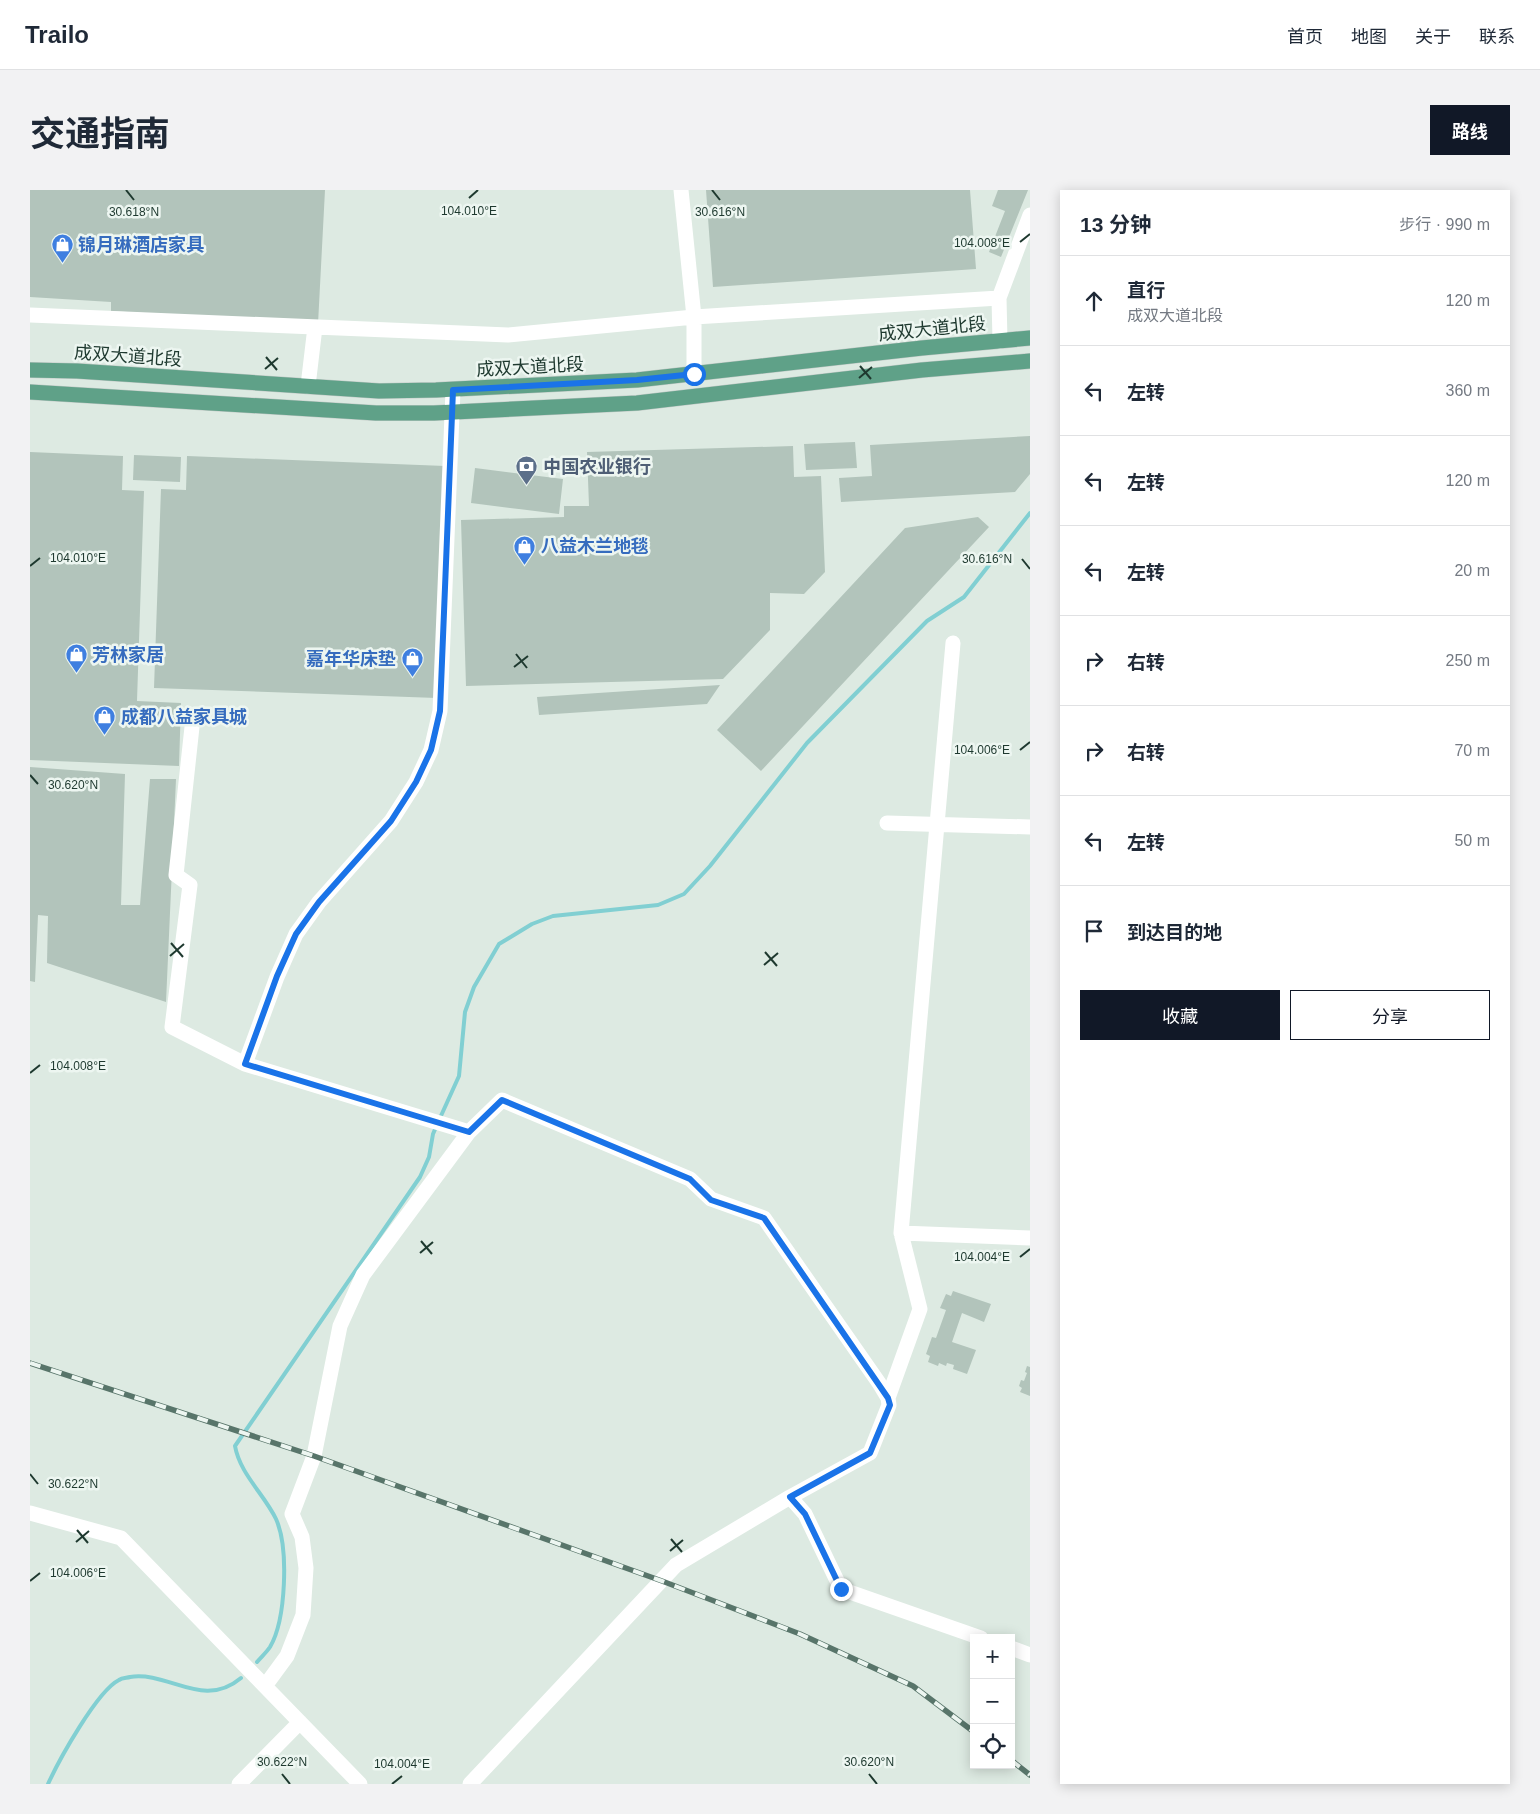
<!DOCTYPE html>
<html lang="zh">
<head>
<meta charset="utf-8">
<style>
	:root { --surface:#fff; --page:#f2f2f3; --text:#1f2937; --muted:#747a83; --line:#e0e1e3; --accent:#111827 }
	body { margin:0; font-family:Helvetica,"Noto Sans SC",sans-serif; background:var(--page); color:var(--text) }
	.controls { position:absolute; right:15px; bottom:15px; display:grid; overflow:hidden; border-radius:0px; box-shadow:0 2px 12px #0003 }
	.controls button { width:45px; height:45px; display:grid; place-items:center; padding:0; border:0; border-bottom:1px solid var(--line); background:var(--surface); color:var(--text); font:25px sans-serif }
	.stop { position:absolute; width:15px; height:15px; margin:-11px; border:4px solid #1a73e8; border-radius:50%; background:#fff }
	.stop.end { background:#1a73e8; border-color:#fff; box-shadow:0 1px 5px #0008 }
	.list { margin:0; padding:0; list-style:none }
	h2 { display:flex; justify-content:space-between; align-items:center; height:65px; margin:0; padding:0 20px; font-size:21px }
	h2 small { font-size:16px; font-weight:400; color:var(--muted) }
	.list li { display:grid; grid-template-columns:32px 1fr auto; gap:15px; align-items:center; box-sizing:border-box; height:90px; padding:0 20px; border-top:1px solid var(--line) }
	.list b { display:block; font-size:19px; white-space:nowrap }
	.list p { margin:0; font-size:16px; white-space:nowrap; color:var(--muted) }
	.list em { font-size:16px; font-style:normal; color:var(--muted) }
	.actions { display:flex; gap:10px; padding:15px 20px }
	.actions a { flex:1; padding:11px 0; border:1px solid var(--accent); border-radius:0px; text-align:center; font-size:18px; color:var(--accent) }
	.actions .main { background:var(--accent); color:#fff }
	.icon { flex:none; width:28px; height:28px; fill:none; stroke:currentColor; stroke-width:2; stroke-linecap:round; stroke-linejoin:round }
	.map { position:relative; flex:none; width:1000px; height:1594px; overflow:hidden; border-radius:0px }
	header { display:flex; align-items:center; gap:30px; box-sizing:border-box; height:70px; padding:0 25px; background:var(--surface); border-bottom:1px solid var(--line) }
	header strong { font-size:24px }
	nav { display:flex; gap:28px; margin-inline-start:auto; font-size:18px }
	.intro { display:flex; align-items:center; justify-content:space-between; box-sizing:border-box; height:120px; padding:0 30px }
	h1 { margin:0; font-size:35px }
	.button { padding:12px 22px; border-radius:0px; background:var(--accent); color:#fff; font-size:18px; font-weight:700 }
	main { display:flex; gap:30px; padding:0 30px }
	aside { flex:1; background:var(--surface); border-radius:0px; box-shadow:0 2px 12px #0003 }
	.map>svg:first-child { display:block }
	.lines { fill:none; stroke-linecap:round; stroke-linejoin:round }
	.stream { stroke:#81cfd2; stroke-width:4 }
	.building { fill:#b2c4bb }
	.major-casing { stroke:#c0c8c5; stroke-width:16 }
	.minor { stroke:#fff; stroke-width:15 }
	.major { stroke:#5fa188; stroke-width:15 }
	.rail-casing { stroke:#58756a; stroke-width:5.5 }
	.rail { stroke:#edf6f1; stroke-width:4; stroke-dasharray:11; stroke-linecap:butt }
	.route { stroke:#1a73e8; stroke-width:6 }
	.ticks { fill:none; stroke:#1e392f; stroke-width:2 }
	.labels { text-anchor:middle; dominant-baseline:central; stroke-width:5; stroke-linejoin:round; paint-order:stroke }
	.shop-label { font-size:18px; font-weight:bold; fill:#366cbe; stroke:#edf6f1; text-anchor:start }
	.street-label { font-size:18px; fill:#1e392f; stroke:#edf6f1 }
	.service-label { font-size:18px; font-weight:bold; fill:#4e5e75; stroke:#edf6f1; text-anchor:start }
	.ticks-label { font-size:12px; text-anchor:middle; fill:#1e392f; stroke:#edf6f1; stroke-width:5; stroke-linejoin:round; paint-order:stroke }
</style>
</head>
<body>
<header>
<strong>Trailo</strong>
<nav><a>首页</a><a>地图</a><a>关于</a><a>联系</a></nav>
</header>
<div class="intro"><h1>交通指南</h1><a class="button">路线</a></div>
<main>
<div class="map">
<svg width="1000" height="1594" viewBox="0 0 1000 1594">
	<rect width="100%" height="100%" fill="#ddeae2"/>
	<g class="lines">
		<path class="stream" d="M410,928L429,886L435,822L444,797L469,754L502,734L523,726L628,715L654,704L680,676L777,553L897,431L934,407L1000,323
			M227,1472C231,1467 236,1463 240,1457C256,1430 259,1358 246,1329C234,1304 210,1284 205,1256L390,987L399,967L403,944L406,937
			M18,1594C29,1570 67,1501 89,1490C92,1488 97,1488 100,1487C139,1481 173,1520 211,1488"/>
	</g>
	<path class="building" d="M0,0H295L288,134L81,121V112L0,107Z
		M676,0H940L946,79L683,97Z
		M968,0H998L971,67L959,62L975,21L962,16Z
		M1000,246V284L985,302L811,312L809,288L842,286L840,255Z
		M825,252L827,278L776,280L774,254Z
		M763,256L764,287L791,286L795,382L774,404L740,403V440L693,489L436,496L431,330L534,327V316H559L557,262Z
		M0,262L93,266L92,300L114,301L107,511L151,513L149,576L0,570Z
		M104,265L151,267L150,292L103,290Z
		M157,266L415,276L407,508L124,498L131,299L156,300Z
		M445,278L533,289L529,324L441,313Z
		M948,327L959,337L731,581L687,540L875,338Z
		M690,495L677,514L509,525L507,507Z
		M0,577L95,584L91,715H110L120,589H146L136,812L17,773L18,726L8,725L5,792L0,791Z
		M923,1101L961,1114L954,1132L932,1123L922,1152L946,1160L937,1184L923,1179L924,1175L917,1173L916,1176L909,1173L908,1176L898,1172L900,1166L896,1164L902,1147L906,1148L916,1120L910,1118L916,1104L921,1106Z
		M997,1176L1000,1177V1206L990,1202L992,1198L989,1196L991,1190L994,1191L997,1183L995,1182Z"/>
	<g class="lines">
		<defs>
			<path id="major" d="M0,180L47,181L349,201L406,200L607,190L892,158L1000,148
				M0,202L346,223H404L607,213L892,180L1000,171"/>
		</defs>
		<use href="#major" class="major-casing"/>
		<path class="minor" d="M651,0L664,127V184
			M0,125L478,145L664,127L969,108
			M970,151L969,108L1000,25
			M278,196L285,137
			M162,537L146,685L160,695L142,837L215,874L439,942
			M857,633L1000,637
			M215,874L247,787L266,744L289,712L361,631L386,592L401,560L410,521L423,200
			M871,1043L1000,1048
			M858,1208L890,1119L871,1043L923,453
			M760,1307L775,1324L811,1399L951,1448
			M0,1323L91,1348L330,1594
			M981,1458L1000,1465
			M235,1496L257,1466L273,1425L276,1378L272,1347L262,1324L284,1266L310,1136L333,1085L439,942L472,910L660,989L681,1009L734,1028L849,1193L858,1208L859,1215L840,1263L760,1307L646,1375L440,1594
			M209,1594L270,1532"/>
		<use href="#major" class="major"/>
		<defs>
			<path id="rail" d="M0,1173L284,1266L632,1391L770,1444L883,1496L944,1542
				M981,1570L1000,1585"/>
		</defs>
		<use href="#rail" class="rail-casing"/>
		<use href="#rail" class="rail"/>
	</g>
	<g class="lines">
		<path class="route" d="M664,184L607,190L423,200L410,521L401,560L386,592L361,631L289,712L266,744L247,786L215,874L439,942L472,910L660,989L681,1010L734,1028L858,1208L860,1215L840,1263L760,1307L775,1324L811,1399"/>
	</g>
	<path class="ticks" d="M96,0L104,10M682,0L690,10M439,8L448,0M990,52L1000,44M236,167L247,180M830,176L841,189M235,179L248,168M829,188L842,177M992,369L1000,379M0,376L10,368M486,464L497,478M484,477L498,466M990,560L1000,552M0,585L8,594M141,753L153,767M735,762L747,776M140,766L154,754M734,775L748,763M0,883L10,875M391,1051L402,1064M390,1063L403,1052M990,1067L1000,1059M0,1284L8,1294M47,1340L58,1353M641,1349L652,1362M46,1352L59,1341M640,1361L653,1350M0,1391L10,1383M252,1584L260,1594M839,1584L847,1594M362,1594L372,1586"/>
	<defs>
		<symbol id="shop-pin" viewBox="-11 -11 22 30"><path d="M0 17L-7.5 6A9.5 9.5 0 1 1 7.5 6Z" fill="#3f7fe0" stroke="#edf6f1"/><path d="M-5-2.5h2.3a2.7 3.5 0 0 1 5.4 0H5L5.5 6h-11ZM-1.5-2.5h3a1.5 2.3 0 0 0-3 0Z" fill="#fff"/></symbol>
		<symbol id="bank-pin" viewBox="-11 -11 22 30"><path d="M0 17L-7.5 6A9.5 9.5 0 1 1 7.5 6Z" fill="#5c6f8a" stroke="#edf6f1"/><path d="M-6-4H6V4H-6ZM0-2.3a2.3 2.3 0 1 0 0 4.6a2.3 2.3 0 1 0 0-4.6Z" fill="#fff"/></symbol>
	</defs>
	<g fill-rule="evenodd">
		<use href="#shop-pin" x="20" y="42" width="25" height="34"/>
		<use href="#bank-pin" x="484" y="264" width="25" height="34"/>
		<use href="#shop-pin" x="482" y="344" width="25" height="34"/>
		<use href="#shop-pin" x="34" y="452" width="25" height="34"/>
		<use href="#shop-pin" x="370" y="456" width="25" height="34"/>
		<use href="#shop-pin" x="62" y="514" width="25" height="34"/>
	</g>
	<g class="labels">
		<g class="shop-label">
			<text x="48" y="55">锦月琳酒店家具</text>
			<text x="511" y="356">八益木兰地毯</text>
			<text x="62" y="465">芳林家居</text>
			<text x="366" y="469" text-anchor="end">嘉年华床垫</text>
			<text x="91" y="527">成都八益家具城</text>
		</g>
		<g class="street-label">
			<text transform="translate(902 139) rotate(-6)">成双大道北段</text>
			<text transform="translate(98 166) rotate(4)">成双大道北段</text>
			<text transform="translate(500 177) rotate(-3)">成双大道北段</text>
		</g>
		<g class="service-label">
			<text x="513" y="277">中国农业银行</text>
		</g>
	</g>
	<g class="ticks-label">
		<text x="439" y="25">104.010°E</text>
		<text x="690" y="26">30.616°N</text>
		<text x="104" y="26">30.618°N</text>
		<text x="952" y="57">104.008°E</text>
		<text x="48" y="372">104.010°E</text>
		<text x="957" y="373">30.616°N</text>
		<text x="952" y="564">104.006°E</text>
		<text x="43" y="599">30.620°N</text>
		<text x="48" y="880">104.008°E</text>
		<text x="952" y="1071">104.004°E</text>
		<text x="43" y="1298">30.622°N</text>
		<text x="48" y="1387">104.006°E</text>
		<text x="252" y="1576">30.622°N</text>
		<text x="839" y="1576">30.620°N</text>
		<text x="372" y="1578">104.004°E</text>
	</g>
</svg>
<div class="controls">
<button>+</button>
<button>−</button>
<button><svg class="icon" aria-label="locate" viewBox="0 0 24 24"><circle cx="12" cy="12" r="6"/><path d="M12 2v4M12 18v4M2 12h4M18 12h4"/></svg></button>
</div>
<div class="stop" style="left:664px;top:184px"></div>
<div class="stop end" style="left:811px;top:1399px"></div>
</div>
<aside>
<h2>13 分钟<small>步行 · 990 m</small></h2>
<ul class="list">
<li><svg class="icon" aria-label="ahead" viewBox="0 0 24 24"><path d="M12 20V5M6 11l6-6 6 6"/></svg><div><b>直行</b><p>成双大道北段</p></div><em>120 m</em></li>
<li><svg class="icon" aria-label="left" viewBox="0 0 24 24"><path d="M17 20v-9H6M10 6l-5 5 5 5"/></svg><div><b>左转</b></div><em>360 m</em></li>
<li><svg class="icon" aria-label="left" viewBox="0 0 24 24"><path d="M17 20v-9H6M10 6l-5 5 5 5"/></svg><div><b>左转</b></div><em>120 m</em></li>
<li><svg class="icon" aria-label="left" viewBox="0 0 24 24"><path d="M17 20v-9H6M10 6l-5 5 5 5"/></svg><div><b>左转</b></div><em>20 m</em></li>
<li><svg class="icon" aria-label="right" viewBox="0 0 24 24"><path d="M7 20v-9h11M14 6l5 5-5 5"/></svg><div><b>右转</b></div><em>250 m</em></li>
<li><svg class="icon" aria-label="right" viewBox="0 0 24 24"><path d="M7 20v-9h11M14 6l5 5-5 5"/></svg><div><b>右转</b></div><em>70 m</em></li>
<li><svg class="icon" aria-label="left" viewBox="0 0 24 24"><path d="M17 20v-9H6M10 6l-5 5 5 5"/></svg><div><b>左转</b></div><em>50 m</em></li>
<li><svg class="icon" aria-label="arrive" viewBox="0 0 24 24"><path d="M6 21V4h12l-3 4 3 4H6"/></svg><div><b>到达目的地</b></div></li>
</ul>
<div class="actions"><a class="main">收藏</a><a>分享</a></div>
</aside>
</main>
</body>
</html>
